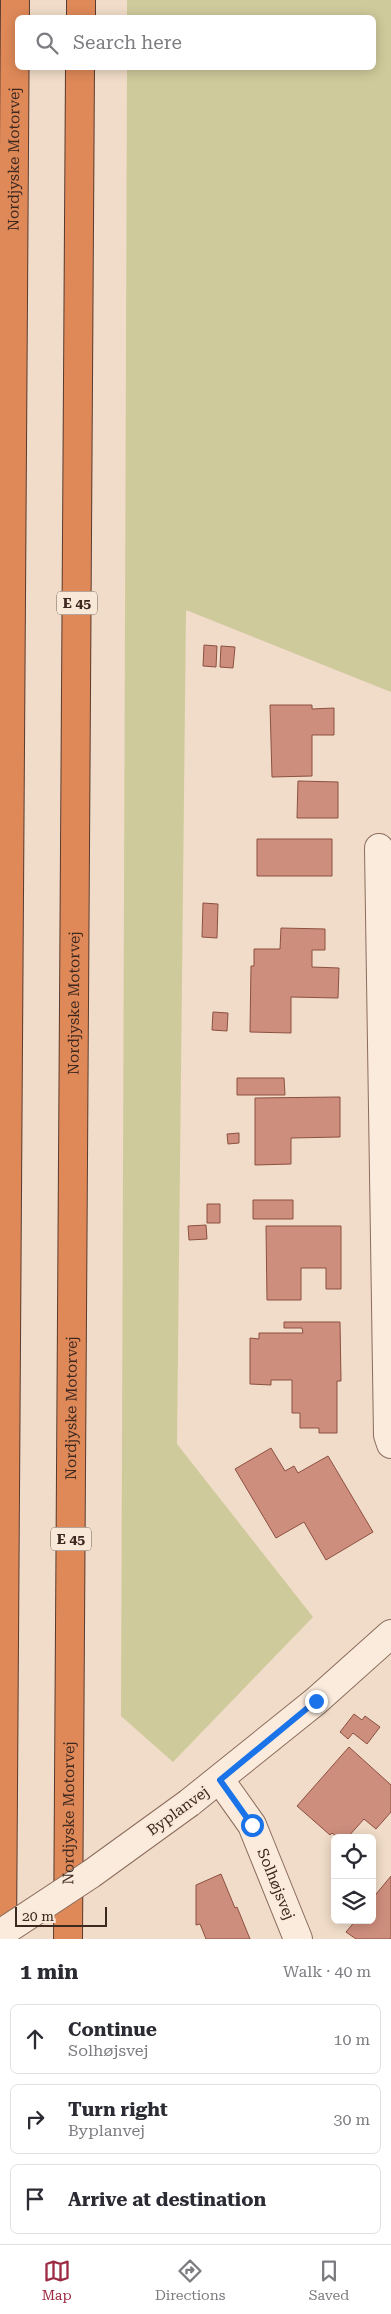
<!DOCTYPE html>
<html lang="en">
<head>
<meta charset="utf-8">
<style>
	:root { --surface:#fff; --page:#f2f2f3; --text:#2b2b33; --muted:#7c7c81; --line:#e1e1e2; --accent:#9d2b43 }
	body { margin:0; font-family:"Roboto Serif",serif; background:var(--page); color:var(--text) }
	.controls { position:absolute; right:15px; bottom:15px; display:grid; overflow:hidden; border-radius:8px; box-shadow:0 2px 12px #0003 }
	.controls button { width:45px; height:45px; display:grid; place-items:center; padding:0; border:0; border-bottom:1px solid var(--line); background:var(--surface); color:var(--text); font:25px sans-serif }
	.scale { position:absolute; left:15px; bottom:12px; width:92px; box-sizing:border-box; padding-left:5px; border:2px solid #3d2820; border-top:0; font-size:14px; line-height:18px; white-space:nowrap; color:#3d2820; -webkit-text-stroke:4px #f7e8d8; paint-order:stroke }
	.stop { position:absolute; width:15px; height:15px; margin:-11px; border:4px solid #1a73e8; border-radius:50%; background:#fff }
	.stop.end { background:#1a73e8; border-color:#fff; box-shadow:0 1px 5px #0008 }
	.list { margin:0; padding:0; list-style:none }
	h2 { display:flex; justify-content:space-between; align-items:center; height:65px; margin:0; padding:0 20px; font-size:21px }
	h2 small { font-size:16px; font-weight:400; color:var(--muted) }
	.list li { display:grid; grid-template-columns:32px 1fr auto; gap:15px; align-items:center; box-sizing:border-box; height:70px; margin:0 10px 10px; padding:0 10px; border:1px solid var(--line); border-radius:8px }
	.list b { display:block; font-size:19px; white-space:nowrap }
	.list p { margin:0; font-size:16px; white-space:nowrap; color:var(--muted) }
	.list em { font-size:16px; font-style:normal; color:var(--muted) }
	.icon { flex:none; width:28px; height:28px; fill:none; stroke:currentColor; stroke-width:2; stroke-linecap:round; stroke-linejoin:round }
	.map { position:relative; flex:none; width:391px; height:1939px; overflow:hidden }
	.search { position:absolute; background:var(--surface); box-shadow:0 2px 12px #0003; left:15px; right:15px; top:15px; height:55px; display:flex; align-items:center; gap:12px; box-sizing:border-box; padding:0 18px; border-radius:8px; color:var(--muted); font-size:19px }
	.sheet { height:305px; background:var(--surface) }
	nav { display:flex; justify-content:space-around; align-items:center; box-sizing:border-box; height:70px; border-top:1px solid var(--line); background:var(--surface); font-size:14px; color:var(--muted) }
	nav a { display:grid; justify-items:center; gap:2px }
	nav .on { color:var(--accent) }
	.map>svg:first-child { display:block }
	.green { fill:#cfca9b }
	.building { fill:#ce8e7d; stroke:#8c5041 }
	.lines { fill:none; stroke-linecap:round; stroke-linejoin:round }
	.minor-casing { stroke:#8c6c5c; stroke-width:30 }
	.tertiary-casing { stroke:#8c6c5c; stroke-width:30 }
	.motorway-casing { stroke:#5a3b30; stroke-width:30 }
	.minor { stroke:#faebdc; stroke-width:28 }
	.tertiary { stroke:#faebdc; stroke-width:28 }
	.motorway { stroke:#df8958; stroke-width:28 }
	.tertiary-bridge-casing { stroke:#8c6c5c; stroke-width:30; stroke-linecap:butt }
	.tertiary-bridge { stroke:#faebdc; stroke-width:28 }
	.route { stroke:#1a73e8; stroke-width:6 }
	.labels { text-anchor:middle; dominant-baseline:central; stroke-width:4.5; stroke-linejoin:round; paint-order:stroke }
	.shield { fill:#f7e8d8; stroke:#756257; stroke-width:1 }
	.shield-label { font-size:14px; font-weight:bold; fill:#3d2820 }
	.street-label { font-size:15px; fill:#3d2820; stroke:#f7e8d8 }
</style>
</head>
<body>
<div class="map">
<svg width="391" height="1939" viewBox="0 0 391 1939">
	<rect width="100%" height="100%" fill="#f0dcc8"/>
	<path class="green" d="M127,0H391V692L186,610L177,1444L313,1617L173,1762L121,1716L127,68H374V18L127,17Z"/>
	<path class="building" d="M204,645L217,646L216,667L203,666Z
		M221,646L235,647L233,668L220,667Z
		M270,705H312V709L334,708V735H312V776L272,777Z
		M298,781L338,782V818H297Z
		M257,839H332V876H257Z
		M203,903L218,904L217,938L202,937Z
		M281,928L325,929V950H312V967L339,968L338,998L291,997V1033L250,1032L251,966H254V949H280Z
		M213,1012L228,1013L227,1031L212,1030Z
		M237,1078H284L285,1095H237Z
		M340,1097V1137L291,1138V1164L255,1165V1098Z
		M239,1133V1143L228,1144L227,1134Z
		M253,1200H293V1219H253Z
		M207,1204H220V1223H207Z
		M206,1225L207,1239L189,1240L188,1226Z
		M266,1226H341V1289H326V1268H301V1300H267Z
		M284,1322H340L341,1381H337V1433H319V1428H300V1413H292V1380H271V1385L250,1384V1338L259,1339V1333H303L302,1328H284Z
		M271,1448L285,1471L294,1466L298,1473L328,1456L373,1532L326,1560L304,1522L276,1538L235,1469Z
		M354,1714L362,1720L365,1716L380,1727L367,1744L353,1733L348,1739L340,1732Z
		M349,1747L391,1785V1812L376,1829L364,1819L347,1838H338L332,1833L330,1835L297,1806Z
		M221,1874L235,1908L237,1907L250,1939H206L200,1924L196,1925V1885Z
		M391,1876V1939H356L346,1932L356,1920H372V1899Z"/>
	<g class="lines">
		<defs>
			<g id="minor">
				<path d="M379,848L388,1435L391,1444"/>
				<path id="s1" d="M220,1780L252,1825L298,1939"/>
			</g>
			<path id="tertiary" d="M189,1803L316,1701L391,1634"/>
			<g id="motorway">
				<path d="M81,18V0"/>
				<path id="s2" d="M2,1939L15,0"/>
				<path id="s3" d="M68,1939L80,68"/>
			</g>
		</defs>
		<use href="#minor" class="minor-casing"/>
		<use href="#tertiary" class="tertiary-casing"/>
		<use href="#motorway" class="motorway-casing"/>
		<use href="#minor" class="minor"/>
		<use href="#tertiary" class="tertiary"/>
		<use href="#motorway" class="motorway"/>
		<defs>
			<path id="tertiary-bridge" d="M0,1934L91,1874L189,1803"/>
		</defs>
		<use href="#tertiary-bridge" class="tertiary-bridge-casing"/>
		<use href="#tertiary-bridge" class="tertiary-bridge"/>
	</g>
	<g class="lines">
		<path class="route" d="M252,1825L220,1780L316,1701"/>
	</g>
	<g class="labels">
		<g class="shield">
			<rect x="57" y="591.5" width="40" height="23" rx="4"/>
			<rect x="51" y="1527.5" width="40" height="23" rx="4"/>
		</g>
		<g class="shield-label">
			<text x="77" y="603">E 45</text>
			<text x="71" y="1539">E 45</text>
		</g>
		<g class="street-label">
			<text stroke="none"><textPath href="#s2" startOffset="1780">Nordjyske Motorvej</textPath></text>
			<text stroke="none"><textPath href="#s3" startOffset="936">Nordjyske Motorvej</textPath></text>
			<text stroke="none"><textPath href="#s3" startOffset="531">Nordjyske Motorvej</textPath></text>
			<text transform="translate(178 1811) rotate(-36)">Byplanvej</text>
			<text stroke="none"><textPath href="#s3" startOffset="126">Nordjyske Motorvej</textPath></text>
			<text stroke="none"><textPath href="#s1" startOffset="119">Solhøjsvej</textPath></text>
		</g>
	</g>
</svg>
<div class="controls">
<button><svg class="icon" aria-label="locate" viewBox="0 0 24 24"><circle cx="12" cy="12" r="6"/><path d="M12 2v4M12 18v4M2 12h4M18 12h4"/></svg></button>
<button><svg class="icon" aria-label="layers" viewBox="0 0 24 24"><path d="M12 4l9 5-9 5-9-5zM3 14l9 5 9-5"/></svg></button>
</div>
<div class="scale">20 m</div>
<div class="stop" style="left:252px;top:1825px"></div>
<div class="stop end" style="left:316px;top:1701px"></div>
<div class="search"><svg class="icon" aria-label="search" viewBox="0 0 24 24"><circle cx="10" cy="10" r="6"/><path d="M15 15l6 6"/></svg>Search here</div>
</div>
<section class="sheet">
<h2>1 min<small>Walk · 40 m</small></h2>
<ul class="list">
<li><svg class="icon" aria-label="ahead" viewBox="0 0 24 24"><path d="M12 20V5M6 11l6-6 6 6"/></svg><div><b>Continue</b><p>Solhøjsvej</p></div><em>10 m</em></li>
<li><svg class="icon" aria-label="right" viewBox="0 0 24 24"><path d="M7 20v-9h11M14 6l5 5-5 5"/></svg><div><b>Turn right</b><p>Byplanvej</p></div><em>30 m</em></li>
<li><svg class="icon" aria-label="arrive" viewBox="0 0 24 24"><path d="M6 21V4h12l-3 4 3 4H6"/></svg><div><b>Arrive at destination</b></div></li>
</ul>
</section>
<nav>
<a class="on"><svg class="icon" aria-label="map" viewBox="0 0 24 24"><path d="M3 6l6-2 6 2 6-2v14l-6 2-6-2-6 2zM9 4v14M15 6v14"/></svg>Map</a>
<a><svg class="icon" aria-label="directions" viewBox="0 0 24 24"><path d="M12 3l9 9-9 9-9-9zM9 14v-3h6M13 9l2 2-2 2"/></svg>Directions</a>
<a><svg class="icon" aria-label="saved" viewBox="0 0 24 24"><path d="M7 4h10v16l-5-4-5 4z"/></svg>Saved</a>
</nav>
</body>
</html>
